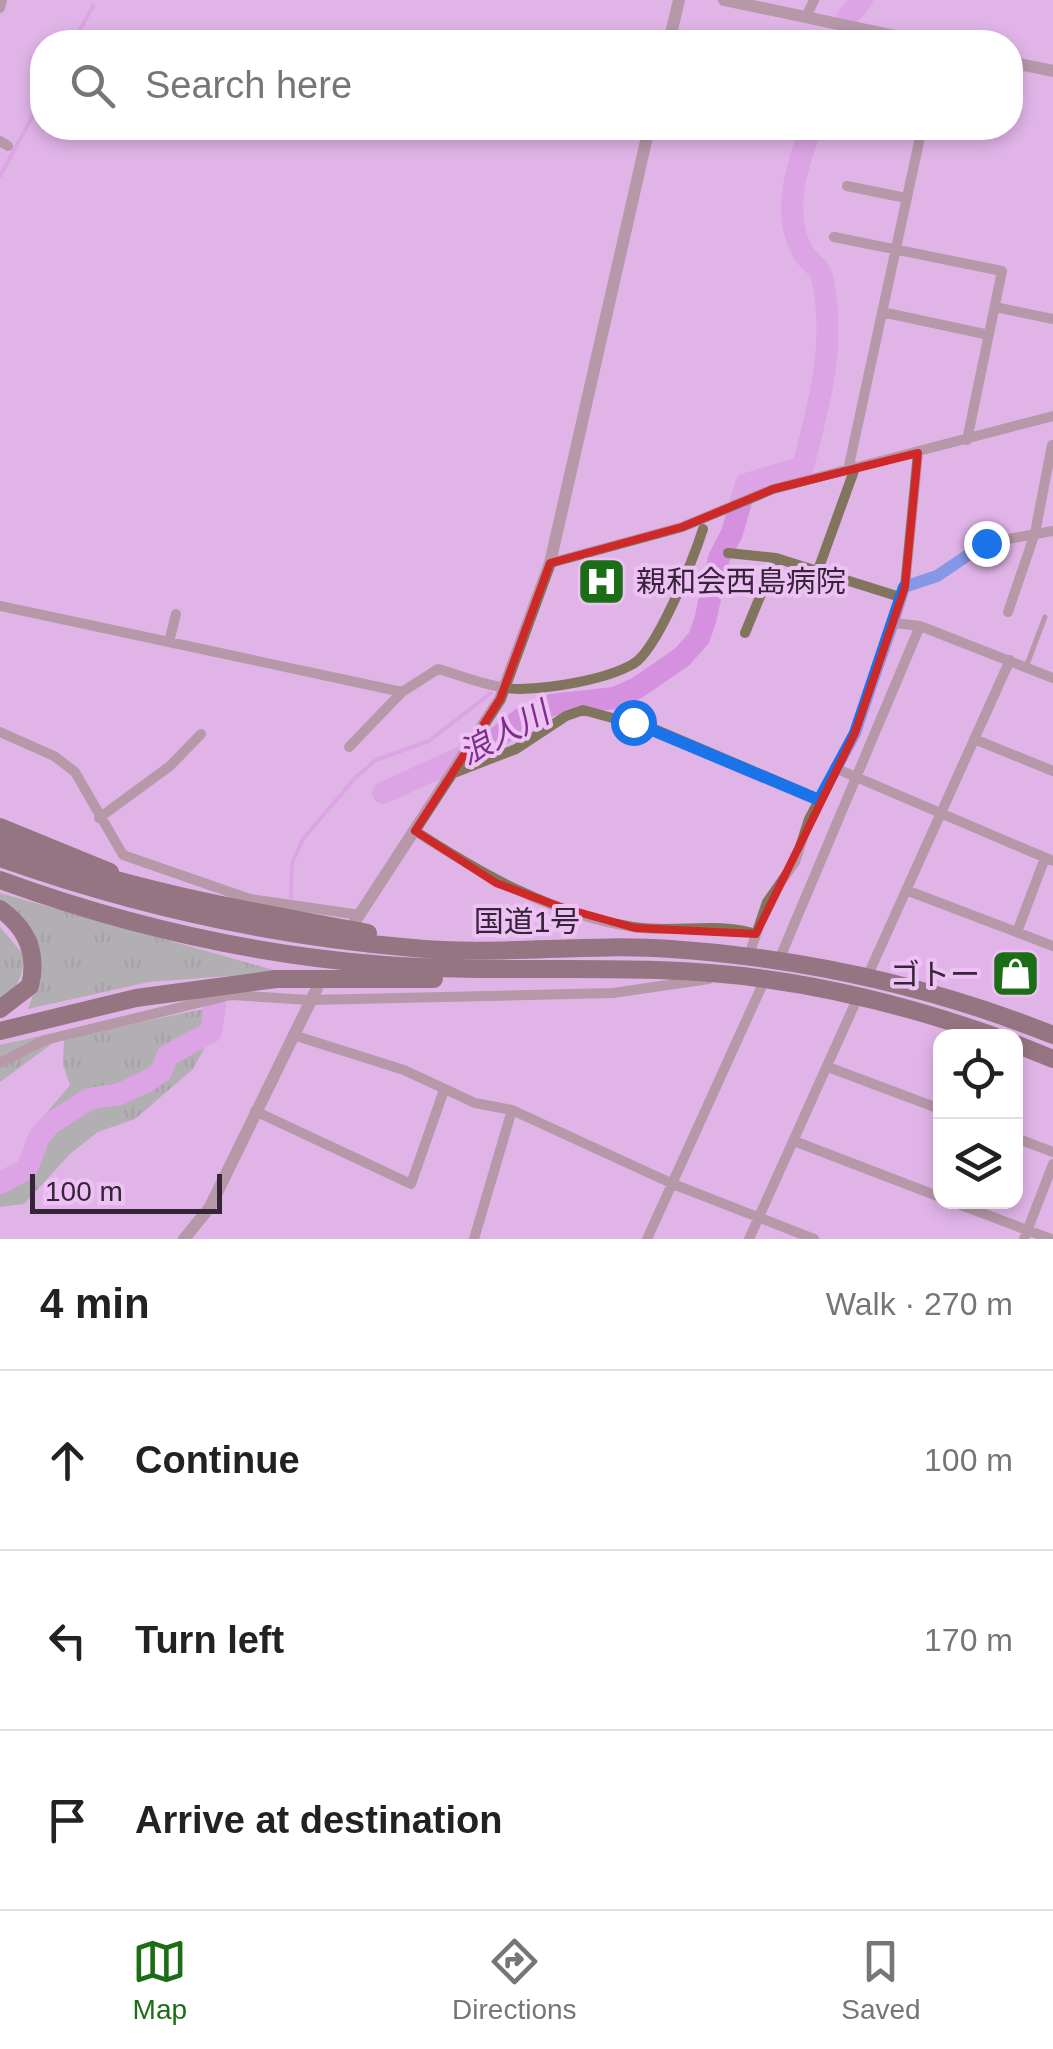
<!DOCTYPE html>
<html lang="en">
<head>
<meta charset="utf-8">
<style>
	:root { --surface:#fff; --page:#f6f6f6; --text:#222; --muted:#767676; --line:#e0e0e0; --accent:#1b6e15 }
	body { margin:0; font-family:Helvetica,"Noto Sans JP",sans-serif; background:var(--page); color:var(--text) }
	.controls { position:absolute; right:30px; bottom:30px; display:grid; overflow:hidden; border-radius:20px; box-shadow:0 5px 15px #0003 }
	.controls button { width:90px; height:90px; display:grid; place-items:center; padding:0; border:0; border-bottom:2px solid var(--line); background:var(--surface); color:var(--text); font:50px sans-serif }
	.scale { position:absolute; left:30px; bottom:25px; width:192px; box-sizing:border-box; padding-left:10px; border:5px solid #362438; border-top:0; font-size:28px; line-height:35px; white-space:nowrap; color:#362438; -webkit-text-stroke:8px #eec1f5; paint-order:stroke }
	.stop { position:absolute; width:30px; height:30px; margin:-22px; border:8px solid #1a73e8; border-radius:50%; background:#fff }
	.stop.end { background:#1a73e8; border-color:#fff; box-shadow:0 2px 10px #0008 }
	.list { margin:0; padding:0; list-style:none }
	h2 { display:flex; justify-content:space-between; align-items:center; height:130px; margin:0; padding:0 40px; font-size:42px }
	h2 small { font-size:32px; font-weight:400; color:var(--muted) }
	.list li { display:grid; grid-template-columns:65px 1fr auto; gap:30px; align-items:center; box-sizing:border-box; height:180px; padding:0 40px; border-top:2px solid var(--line) }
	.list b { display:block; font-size:38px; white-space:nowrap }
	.list em { font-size:32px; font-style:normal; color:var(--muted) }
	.icon { flex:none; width:55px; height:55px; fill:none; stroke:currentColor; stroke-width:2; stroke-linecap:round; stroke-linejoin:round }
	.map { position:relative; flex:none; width:1053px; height:1239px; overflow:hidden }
	.search { position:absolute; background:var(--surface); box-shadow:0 5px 15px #0003; left:30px; right:30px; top:30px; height:110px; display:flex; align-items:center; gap:25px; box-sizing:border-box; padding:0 35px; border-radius:40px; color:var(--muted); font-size:38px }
	.sheet { height:670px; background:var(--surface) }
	nav { display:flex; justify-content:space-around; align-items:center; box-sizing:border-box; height:140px; border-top:2px solid var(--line); background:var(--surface); font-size:28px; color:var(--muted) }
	nav a { display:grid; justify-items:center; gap:5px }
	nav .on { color:var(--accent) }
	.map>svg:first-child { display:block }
	.grass { fill:url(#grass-tufts) }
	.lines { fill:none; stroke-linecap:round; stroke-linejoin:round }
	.stream { stroke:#d591df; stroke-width:4 }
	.river { stroke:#d591df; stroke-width:22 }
	.service { stroke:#82755d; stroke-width:5 }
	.minor { stroke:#82755d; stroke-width:10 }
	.tertiary { stroke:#82755d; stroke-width:12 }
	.trunk { stroke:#3a2807; stroke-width:18 }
	.route { stroke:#1a73e8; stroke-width:12 }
	.marked { fill:none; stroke:#ce2829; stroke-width:8; stroke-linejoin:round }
	.labels { text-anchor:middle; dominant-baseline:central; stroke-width:8; stroke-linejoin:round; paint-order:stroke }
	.poi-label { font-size:30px; fill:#362438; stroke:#eec1f5; text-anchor:start }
	.street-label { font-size:30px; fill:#362438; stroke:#eec1f5 }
	.water-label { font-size:32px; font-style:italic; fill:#7d2e89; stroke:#eec1f5 }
</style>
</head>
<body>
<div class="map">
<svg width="1053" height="1239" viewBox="0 0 1053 1239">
	<defs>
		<pattern id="grass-tufts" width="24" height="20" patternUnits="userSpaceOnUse" patternTransform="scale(2.5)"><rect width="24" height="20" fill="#79a873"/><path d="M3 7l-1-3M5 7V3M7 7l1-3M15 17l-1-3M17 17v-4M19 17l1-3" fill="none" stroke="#64895f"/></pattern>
	</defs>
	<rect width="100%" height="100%" fill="#e1b4e8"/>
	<path class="grass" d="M0,893L281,972L149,982L28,1009C46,962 46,932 0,903Z
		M0,927L24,955C23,977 18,988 0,1000Z
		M208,1008L210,1038L193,1069L135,1119L98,1132L70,1154L24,1204L0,1207V1175L12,1171L38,1143L33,1129L70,1085L63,1065L64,1038Z
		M45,1035L57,1040L0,1082V1045Z"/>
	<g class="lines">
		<path class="stream" d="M73,42L93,6
			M0,176L42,99
			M291,897L292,863L303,839L355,778L376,760L429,741L491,693"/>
		<path class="river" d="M842,42L848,17L862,0
			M383,793L488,745L522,718L552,705L614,698L637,688L682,657L699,638L705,621L719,558L732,533L746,484L803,467C819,404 837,343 822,277C820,267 810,263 804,254C780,214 797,167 811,128
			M0,1183L27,1169L39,1137L50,1124L89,1099L120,1094L149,1080L161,1072L168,1055L211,1032L215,1006"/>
		<path class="service" d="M1026,667L1045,617"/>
		<path class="minor" d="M0,8L2,0
			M806,17L814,0
			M0,141L8,146
			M847,186L906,198
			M834,237L1002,271L967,440
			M995,307L1053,319
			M882,312L989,335
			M848,470L922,128
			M728,553L776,558L900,597
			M550,563L682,527L773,489L1053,416
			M818,570L855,468
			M905,587L937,576L986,543L1053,531
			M0,606L169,642L176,614
			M1008,612L1035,533L1052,445
			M894,623L920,626L1053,678
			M745,633L776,558
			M169,642L402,692L438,669C463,676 494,689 520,689C553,688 605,680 633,664C657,651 694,557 703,529
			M0,732L54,756L75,772L123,855L250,899L360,915
			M974,739L1053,771
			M349,747L402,692
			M835,768L1053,861
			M451,774L516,749L566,716L583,710L657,730L819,799
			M99,818L170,766L201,734
			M415,831C483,875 552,914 633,927C674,934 716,921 756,934
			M906,890L1053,946
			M1017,932L1045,858
			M748,958L767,902L795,862L809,819L855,733L894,623L905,587L918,453
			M779,960L920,626
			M867,977L1010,660
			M293,1035L404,1070L475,1103L512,1110L673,1184L814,1239
			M0,1063L45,1040L231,995L310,1000L613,993L709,979
			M828,1067L940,1109
			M255,1111L411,1184L444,1090
			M1016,1138L1053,1152
			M794,1141L940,1197
			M953,1202L1051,1239
			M474,1239L512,1110
			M647,1239L765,979
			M749,1239L858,997
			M1024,1239L1053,1164"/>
		<path class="tertiary" d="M724,0L924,42
			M669,42L679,0
			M1010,62L1053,71
			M352,926L500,699L550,563L649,128
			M184,1239L210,1207L317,988"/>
		<path class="trunk" d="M0,827L110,872
			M0,843C119,888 242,910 368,933
			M0,858C135,906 271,936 413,948C498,956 585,943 671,949C802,958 931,986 1053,1035
			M0,880C123,925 255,955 385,965C511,975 640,961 765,979C844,990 920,1010 994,1036
			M0,909C27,928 38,953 30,986L0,1009
			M0,1031L136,998L276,979H434
			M1016,1044L1053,1059"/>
	</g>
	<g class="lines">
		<path class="route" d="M633,722L819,800L855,733L904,587L937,576L986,543"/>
	</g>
	<path d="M0 0H1053V1239H0ZM918,453L905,587L855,733L756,934L635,928L560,907L496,883L415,831L500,699L550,563L682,527L773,489Z" fill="#e1b4e8" fill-opacity=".55" fill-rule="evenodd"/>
	<path class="marked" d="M918,453L905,587L855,733L756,934L635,928L560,907L496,883L415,831L500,699L550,563L682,527L773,489Z"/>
	<defs>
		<symbol id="hospital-square" viewBox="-11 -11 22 22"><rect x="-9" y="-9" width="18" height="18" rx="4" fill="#1b6e15" stroke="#eec1f5"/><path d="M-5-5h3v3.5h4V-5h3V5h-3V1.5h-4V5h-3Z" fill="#fff"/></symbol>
		<symbol id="shop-square" viewBox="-11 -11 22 22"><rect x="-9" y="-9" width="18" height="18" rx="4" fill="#1b6e15" stroke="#eec1f5"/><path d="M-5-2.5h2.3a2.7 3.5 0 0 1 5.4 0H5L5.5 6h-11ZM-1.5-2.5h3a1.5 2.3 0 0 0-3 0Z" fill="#fff"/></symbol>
	</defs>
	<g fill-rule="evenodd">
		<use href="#hospital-square" x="574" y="554" width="55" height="55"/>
		<use href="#shop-square" x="988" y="946" width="55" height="55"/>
	</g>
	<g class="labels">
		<g class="poi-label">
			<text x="636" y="581">親和会西島病院</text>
			<text x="980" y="974" text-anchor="end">ゴトー</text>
		</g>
		<g class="street-label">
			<text x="527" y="921">国道1号</text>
		</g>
		<g class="water-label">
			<text transform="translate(504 733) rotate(-28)">浪人川</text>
		</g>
	</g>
</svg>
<div class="controls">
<button><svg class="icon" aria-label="locate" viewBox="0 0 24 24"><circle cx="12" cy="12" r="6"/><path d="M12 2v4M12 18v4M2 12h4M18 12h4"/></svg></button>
<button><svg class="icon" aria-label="layers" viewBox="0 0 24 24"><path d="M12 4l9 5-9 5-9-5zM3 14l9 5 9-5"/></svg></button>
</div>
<div class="scale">100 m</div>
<div class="stop" style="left:633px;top:722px"></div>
<div class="stop end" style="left:986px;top:543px"></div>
<div class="search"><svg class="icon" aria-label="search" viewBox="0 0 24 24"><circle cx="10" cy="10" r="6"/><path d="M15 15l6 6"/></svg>Search here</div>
</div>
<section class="sheet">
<h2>4 min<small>Walk · 270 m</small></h2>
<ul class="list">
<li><svg class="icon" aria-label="ahead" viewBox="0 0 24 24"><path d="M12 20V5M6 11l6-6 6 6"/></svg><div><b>Continue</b></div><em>100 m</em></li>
<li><svg class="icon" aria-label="left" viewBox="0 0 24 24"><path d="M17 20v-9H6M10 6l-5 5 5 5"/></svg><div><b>Turn left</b></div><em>170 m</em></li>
<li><svg class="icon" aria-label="arrive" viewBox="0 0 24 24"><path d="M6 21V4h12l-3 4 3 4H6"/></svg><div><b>Arrive at destination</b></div></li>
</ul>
</section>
<nav>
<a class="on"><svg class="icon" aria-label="map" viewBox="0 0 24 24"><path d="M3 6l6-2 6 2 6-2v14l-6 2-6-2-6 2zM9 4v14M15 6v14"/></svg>Map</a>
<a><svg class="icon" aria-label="directions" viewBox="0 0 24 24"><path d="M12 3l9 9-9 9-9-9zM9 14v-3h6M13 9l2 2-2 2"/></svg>Directions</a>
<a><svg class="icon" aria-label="saved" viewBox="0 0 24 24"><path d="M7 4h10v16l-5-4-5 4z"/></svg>Saved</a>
</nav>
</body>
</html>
